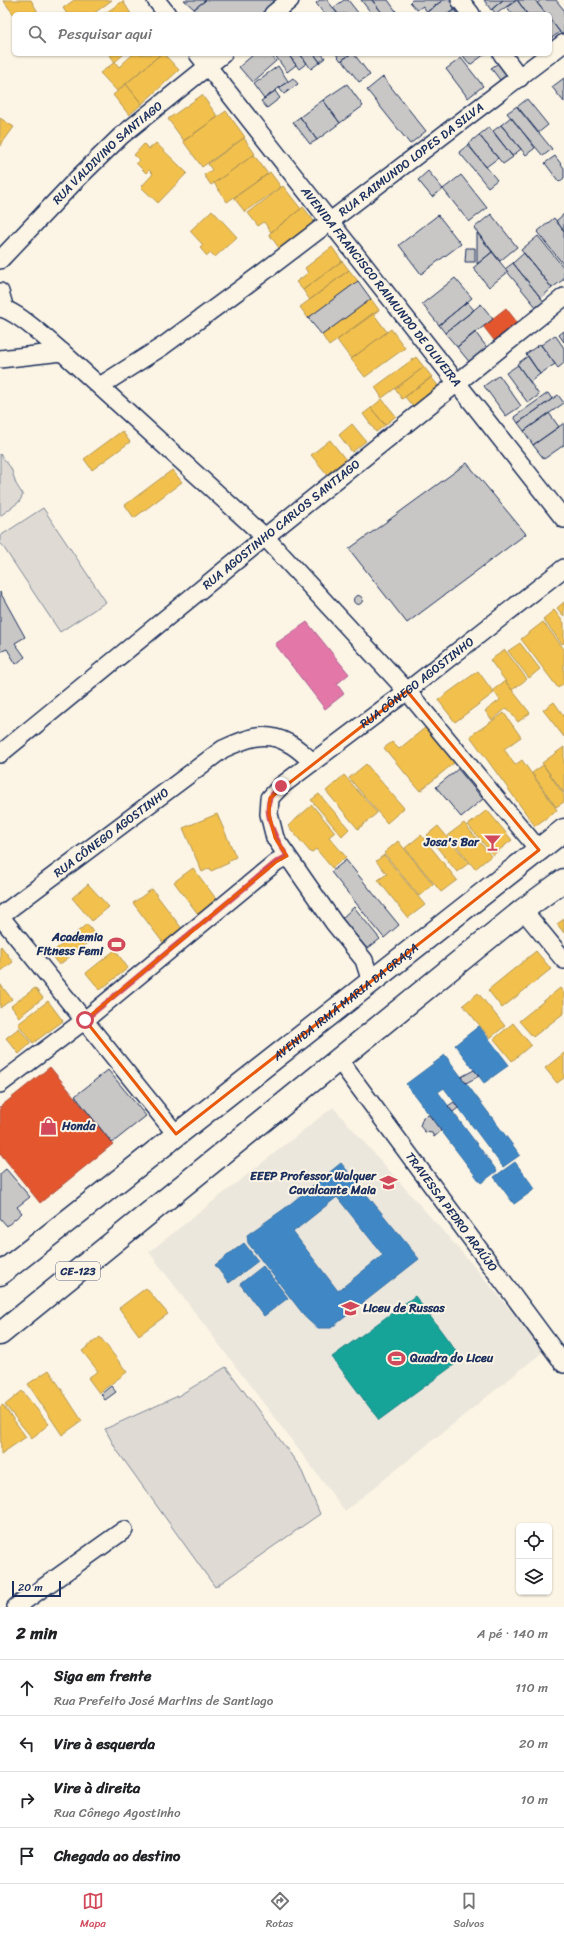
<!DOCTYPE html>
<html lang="pt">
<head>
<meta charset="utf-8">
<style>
	:root { --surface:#fff; --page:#f2f2f2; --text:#202124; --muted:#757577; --line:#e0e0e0; --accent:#d1495b }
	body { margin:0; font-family:Sriracha,sans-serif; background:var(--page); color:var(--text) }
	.controls { position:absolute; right:12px; bottom:12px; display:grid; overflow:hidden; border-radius:6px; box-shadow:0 1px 3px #0004 }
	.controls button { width:36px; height:36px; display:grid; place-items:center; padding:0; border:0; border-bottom:1px solid var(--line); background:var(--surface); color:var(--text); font:20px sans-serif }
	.scale { position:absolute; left:12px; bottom:10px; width:49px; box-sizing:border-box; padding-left:4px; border:2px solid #1b2f5e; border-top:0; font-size:11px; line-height:14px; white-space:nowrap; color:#1b2f5e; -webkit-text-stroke:3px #fcf5e5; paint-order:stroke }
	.stop { position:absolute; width:12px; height:12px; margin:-9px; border:3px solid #d1495b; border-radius:50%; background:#fff }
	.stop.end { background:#d1495b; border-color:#fff; box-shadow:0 1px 4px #0008 }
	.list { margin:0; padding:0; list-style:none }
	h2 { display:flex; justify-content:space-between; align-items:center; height:52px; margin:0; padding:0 16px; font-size:17px }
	h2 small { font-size:13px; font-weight:400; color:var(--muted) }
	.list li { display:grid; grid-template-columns:26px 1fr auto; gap:12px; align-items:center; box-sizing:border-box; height:56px; padding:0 16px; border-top:1px solid var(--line) }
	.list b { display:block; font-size:15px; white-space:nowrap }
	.list p { margin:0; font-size:13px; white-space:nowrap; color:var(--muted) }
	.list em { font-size:13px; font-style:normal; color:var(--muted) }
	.icon { flex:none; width:22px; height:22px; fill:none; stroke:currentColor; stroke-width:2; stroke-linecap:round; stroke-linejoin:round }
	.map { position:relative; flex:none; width:564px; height:1607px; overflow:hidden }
	.search { position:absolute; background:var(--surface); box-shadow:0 1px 3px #0004; left:12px; right:12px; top:12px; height:44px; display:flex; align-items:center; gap:10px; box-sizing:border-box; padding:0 14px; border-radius:6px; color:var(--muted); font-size:15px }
	.sheet { height:276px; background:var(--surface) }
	nav { display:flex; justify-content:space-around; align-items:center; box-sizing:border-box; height:56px; border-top:1px solid var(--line); background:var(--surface); font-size:11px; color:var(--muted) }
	nav a { display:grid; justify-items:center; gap:2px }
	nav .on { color:var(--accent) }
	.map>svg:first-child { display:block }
	.built { fill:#ece7dc }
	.green { fill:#dfdbd4; stroke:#7d8599 }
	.homes { fill:#f2c14e; stroke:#b29553 }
	.shops { fill:#e4572e; stroke:#a84b3c }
	.schools { fill:#3f88c5; stroke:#346da6; fill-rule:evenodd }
	.health { fill:#e377a8; stroke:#a76192 }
	.public { fill:#17a398; stroke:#188087 }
	.building { fill:#c8c7c6; stroke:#1b2f5e }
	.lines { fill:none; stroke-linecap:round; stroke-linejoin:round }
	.minor-casing { stroke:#1b2f5e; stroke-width:20 }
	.major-casing { stroke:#1b2f5e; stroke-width:25 }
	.minor { stroke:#fcf5e5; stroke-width:17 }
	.major { stroke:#fcf5e5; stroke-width:22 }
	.route { stroke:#d1495b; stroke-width:5 }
	.marked { fill:none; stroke:#e8590c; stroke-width:3; stroke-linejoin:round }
	.labels { text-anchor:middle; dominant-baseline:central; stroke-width:4; stroke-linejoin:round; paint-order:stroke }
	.shield { fill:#fcf5e5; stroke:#5e6a86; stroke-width:1 }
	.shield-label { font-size:11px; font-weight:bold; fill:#1b2f5e }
	.street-label { font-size:12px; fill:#1b2f5e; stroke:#fcf5e5 }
	.poi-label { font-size:12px; font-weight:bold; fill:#1b2f5e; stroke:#fcf5e5; text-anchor:end }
</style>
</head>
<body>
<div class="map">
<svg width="564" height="1607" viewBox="0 0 564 1607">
	<rect width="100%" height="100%" fill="#fcf5e5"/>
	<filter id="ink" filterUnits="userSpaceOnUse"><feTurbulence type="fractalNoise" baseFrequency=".025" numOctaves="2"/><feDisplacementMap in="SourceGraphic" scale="8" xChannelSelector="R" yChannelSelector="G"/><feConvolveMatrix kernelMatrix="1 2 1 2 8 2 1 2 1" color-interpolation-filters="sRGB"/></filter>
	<g filter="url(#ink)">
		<path class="built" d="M333,1107L473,1265L544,1351L345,1511L149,1252Z"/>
		<path class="green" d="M0,454L11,468L16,484L23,495L19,502L0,516Z
			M43,508L106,602L60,632L0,542V536Z
			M226,1367L300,1467L320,1514L215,1587L116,1449L105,1429L178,1396Z"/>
		<path class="homes" d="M3,0H31L39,14L14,15Z
			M74,0H112L93,14H67L63,8Z
			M123,1L131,14H104Z
			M109,54H124L115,62Z
			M133,54H161L117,91L100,73L115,62L119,67Z
			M161,54H164L179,70L142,104L126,84Z
			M126,84L142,104L129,115L113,95Z
			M202,95L218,117L184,141L168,119Z
			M226,111L245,137L202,167L183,141Z
			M0,118L14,127L0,146Z
			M244,138L255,154L211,185L204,175L212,170L208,164Z
			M156,143L187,173L158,203L141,187L153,174L149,170L146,173L136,163L140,160L134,155L144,144L149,149Z
			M254,155L268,174L227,202L214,183Z
			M270,172L281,187L245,212L234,198Z
			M283,186L301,209L271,232L264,222L258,226L248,213Z
			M303,207L317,225L282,252L269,234Z
			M212,210L237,237L215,257L211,253L207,256L200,248L203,245L190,231Z
			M332,247L342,261L303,290L296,282L308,273L305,268Z
			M342,261L349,270L310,300L303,290Z
			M349,270L358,281L308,318L300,307Z
			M371,299L379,310L329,346L322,335Z
			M373,313L387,332L351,359L337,340Z
			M391,329L405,348L365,377L351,359Z
			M416,357L424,367L382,398L375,387Z
			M424,367L432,377L402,399L395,389Z
			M431,377L440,388L414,408L405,397Z
			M382,399L396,416L385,425L371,408Z
			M371,408L385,425L376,432L363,414Z
			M352,424L366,441L352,452L339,435Z
			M122,431L130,442L92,470L84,459Z
			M330,440L346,460L327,474L311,455Z
			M172,470L182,482L134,518L125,505Z
			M564,602V617L557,608Z
			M554,610L564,623V643L562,644L543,619Z
			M543,622L564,649V683L558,688L521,639Z
			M520,643L540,669L529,678L508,651Z
			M505,650L527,679L512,690L490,660Z
			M478,671L494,693L455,722L438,700Z
			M505,681L530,713L518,722L507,708L492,720L485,711L500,700L493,690Z
			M554,702L564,716V737L543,710Z
			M504,713L521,737L504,749L515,765L522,760L557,810L535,826L470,736Z
			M426,727L455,762L420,791L384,748L392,742L399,749Z
			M564,747V793L542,763Z
			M366,764L404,808L387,823L349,778Z
			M543,765L564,795V802L556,807L532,773Z
			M344,775L377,813L358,829L326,791Z
			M319,794L349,829L342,836L311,800Z
			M312,805L335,832L329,837L346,857L332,868L316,849L311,853L288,826Z
			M487,810L512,840L493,855L468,825Z
			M217,814L236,857L228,861L229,863L211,871L210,868L202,872L183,828Z
			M464,823L491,856L475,869L448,835Z
			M438,826L469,863L457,872L427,835Z
			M421,835L457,880L441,892L405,848Z
			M398,841L433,884L419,896L384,853Z
			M384,855L425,905L408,918L378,880L387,874L376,861Z
			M193,868L220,904L201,918L174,882Z
			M88,884L109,907L92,921L72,898Z
			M152,889L183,930L164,944L133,903Z
			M564,919V933L557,924Z
			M87,924L96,936L59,965L50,954Z
			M1,946L13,962L0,972V947Z
			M115,950L128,968L100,990L86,973Z
			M536,951L551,969L502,1008L488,990Z
			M0,984L12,999L0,1008Z
			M35,988L43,998L19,1017L11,1006Z
			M560,988L564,993V1013L533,1037L519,1021Z
			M478,993L505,1026L490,1038L463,1005Z
			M48,1001L63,1021L33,1043L18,1024Z
			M513,1023L531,1045L512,1061L494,1039Z
			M19,1028L31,1043L19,1054L6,1038Z
			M564,1053V1078L557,1083L545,1068Z
			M146,1288L168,1314L139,1335L119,1308Z
			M100,1337L127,1372L99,1393L88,1378L98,1371L82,1351Z
			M49,1370L82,1421L62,1435L28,1384Z
			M22,1391L49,1424L32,1438L5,1405Z
			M3,1405L26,1437L1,1454L0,1407Z"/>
		<path class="shops" d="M506,308L520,326L497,344L483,326Z
			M50,1067L113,1144L40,1203L0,1153V1107Z"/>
		<path class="schools" d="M479,1026L509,1065L484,1083L455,1045Z
			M445,1055L520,1155L503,1167L444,1088L438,1092L497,1171L481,1183L406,1084Z
			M515,1162L535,1189L514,1204L494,1177Z
			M341,1163L419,1259L331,1328H317L307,1319L248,1243L247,1235L284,1209ZM337,1197L383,1255L338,1291L293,1232Z
			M244,1243L258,1261L229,1283L215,1265Z
			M263,1266L288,1298L264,1316L240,1284Z"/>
		<path class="health" d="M307,622L349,674L337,684L344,694L325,709L275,644Z"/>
		<path class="public" d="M415,1296L462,1359L379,1420L332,1357Z"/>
		<path class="building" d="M184,0H206L194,9Z
			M206,0H281L263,14H197L194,9Z
			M320,0H327L338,14H324L316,3Z
			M344,0H348L359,14H338L333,8Z
			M361,0H372L383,14H372Z
			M372,0H388L398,14H383Z
			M412,0H443L427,12L423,6L417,10L410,2Z
			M443,0H451L456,8L448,14H424Z
			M484,0H503L491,10Z
			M503,0H516L496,14L492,9Z
			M517,0L518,1L527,14H512L507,7Z
			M519,0H535L546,14H527L518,1Z
			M541,0H556L564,10V33L562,35L550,19V14H546L537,3Z
			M454,10L457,14H448Z
			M550,19L560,32L550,39Z
			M254,54H270L276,61L252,82L239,67Z
			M274,54H288L296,65L287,72Z
			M288,54H300L307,63L299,69Z
			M300,54H314L320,62L311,69Z
			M314,54H322L325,58L320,62Z
			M336,54H348L349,55L341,61Z
			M351,54H354L370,75L359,82L342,60Z
			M462,54H485L470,65Z
			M461,58L483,86L468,98L446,69Z
			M500,62L509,74L500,80L491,68Z
			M278,66L288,81L264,99L253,84Z
			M383,77L426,131L410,144L367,90Z
			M293,78L298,84L284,94L279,88Z
			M564,78V102L552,87Z
			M347,84L363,106L340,123L323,100Z
			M275,91L280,98L267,108L261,101Z
			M527,99L548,125L538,133L517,107Z
			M323,100L340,123L317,140L300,117Z
			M517,106L552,149L543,156L507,113Z
			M300,117L317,140L310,144L293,122Z
			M511,117L535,148L526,155L501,125Z
			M501,125L521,149L512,156L493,131Z
			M489,127L513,157L503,164L479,135Z
			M479,135L498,158L486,167L468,144Z
			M468,145L497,180L488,187L459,152Z
			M555,156L564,168V178L559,182L545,163Z
			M428,171L443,189L432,197L418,180Z
			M461,175L487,208L469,222L443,189Z
			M491,214L517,247L500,261L474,228Z
			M564,214V231L556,221Z
			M438,215L461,244L421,274L399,245Z
			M554,218L564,231V265L537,232Z
			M477,233L492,252L477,264Z
			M538,236L564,268V279L552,288L521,250Z
			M466,248H475V262H465Z
			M492,252L508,272L489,287L473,268Z
			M524,253L552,288L541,298L513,263Z
			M513,263L544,302L536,307L505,269Z
			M455,278L472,298L439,325L422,304Z
			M358,281L371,299L322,335L308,318Z
			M467,302L474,310L445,333L439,325Z
			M481,304L493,319L457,347L445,333Z
			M564,331V342L559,335Z
			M475,332L489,350L471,364L457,347Z
			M555,335L564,348V363L558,368L541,345Z
			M540,344L555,364L540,374L526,354Z
			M528,356L540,374L530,382L517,364Z
			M518,365L539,395L528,403L506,373Z
			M499,375L521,406L506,416L484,386Z
			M548,393L552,399L518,423L514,417Z
			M558,395L564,403L524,431L518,423Z
			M549,413L559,427L533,445L524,431Z
			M564,423V445L544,459L533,445Z
			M467,463L526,534L407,623L349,549Z
			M0,592L25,637L15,643L25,657L16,664L7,649L0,652Z
			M353.5 600a4.5 4.5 0 1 1 9 0a4.5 4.5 0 1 1-9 0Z
			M458,769L483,799L461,817L436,787Z
			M346,860L399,925L384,938L331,872Z
			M354,907L380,939L367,949L342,918Z
			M108,1070L146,1116L112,1143L75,1096Z
			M474,1070L479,1076L466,1083L461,1077Z
			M454,1102L458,1108L453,1112L448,1106Z
			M429,1115L441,1131L434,1137L432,1133L425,1132L420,1126L423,1117Z
			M6,1169L30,1197L17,1207L22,1213L7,1226L0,1218V1174Z
			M111,1386L116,1392L105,1400L101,1394Z"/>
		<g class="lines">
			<defs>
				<g id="minor">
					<path d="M156,0L167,14"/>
					<path d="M460,0L471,14"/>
					<path d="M273,14L290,0"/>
					<path id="s1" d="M198,54L564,519"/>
					<path d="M502,54L520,78"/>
					<path id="s2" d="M0,260L76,180L121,136L223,54"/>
					<path d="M0,292L5,309"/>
					<path d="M0,308C16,310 49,341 62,352L265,537L407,691L539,850"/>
					<path d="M0,359L62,352"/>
					<path id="s3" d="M100,386L163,346L261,274L564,43"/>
					<path id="s4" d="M0,754L265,537L564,297"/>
					<path d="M523,910L564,960"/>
					<path id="s5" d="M0,916L223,749C245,739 265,730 288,743C297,747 305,756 313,762"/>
					<path d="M0,916L176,1134"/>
					<path id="s6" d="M371,982L364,960L334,923L275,838L269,814L270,798L281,786L407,691L564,568"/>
					<path id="s7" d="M339,1060L564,1364"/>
					<path d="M0,1084L85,1020L276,862L287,856"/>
					<path d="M16,1607L124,1530"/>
				</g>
				<g id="major">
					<path id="s8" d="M0,1274L564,830"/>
					<path d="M0,1334L523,910L564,880"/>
				</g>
			</defs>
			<use href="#minor" class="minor-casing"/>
			<use href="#major" class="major-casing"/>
			<use href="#minor" class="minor"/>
			<use href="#major" class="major"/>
		</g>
	</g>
	<g class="lines" filter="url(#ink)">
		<path class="route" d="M85,1020L276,862L287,856C278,842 263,815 270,798C272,793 277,790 281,786"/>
	</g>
	<path class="marked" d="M407,691L539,850L176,1134L85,1020L276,862L287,856L275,838L269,814L270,798Z"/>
	<defs>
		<symbol id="bar-bare" viewBox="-9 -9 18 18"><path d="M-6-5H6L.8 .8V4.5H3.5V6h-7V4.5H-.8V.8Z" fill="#d1495b" stroke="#fcf5e5" stroke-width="2.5" paint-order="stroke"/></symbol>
		<symbol id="stadium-bare" viewBox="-9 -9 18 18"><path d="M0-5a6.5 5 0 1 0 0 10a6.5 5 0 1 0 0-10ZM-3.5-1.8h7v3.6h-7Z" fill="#d1495b" stroke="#fcf5e5" stroke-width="2.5" paint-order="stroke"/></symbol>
		<symbol id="shop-bare" viewBox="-9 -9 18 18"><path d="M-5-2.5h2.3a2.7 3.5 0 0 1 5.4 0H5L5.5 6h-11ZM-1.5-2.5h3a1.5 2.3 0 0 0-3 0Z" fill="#d1495b" stroke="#fcf5e5" stroke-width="2.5" paint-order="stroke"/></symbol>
		<symbol id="school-bare" viewBox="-9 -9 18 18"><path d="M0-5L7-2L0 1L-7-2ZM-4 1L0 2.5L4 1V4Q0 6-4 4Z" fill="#d1495b" stroke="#fcf5e5" stroke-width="2.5" paint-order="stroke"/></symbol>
	</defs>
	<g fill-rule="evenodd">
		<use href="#bar-bare" x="480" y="830" width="25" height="25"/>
		<use href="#stadium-bare" x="104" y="932" width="25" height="25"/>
		<use href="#shop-bare" x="36" y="1114" width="25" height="25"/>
		<use href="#school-bare" x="376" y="1170" width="25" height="25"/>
		<use href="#school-bare" x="338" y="1296" width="25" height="25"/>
		<use href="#stadium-bare" x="384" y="1346" width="25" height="25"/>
	</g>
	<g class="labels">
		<rect class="shield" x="56" y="1262" width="44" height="18" rx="3"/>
		<g class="shield-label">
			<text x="78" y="1271">CE-123</text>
		</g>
		<g class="street-label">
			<text stroke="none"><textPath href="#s2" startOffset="152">RUA VALDIVINO SANTIAGO</textPath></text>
			<text stroke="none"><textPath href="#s3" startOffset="385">RUA RAIMUNDO LOPES DA SILVA</textPath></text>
			<text stroke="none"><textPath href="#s1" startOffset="296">AVENIDA FRANCISCO RAIMUNDO DE OLIVEIRA</textPath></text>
			<text stroke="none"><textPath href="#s4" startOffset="363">RUA AGOSTINHO CARLOS SANTIAGO</textPath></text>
			<text stroke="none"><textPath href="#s6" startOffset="402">RUA CÔNEGO AGOSTINHO</textPath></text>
			<text stroke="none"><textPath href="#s5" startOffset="139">RUA CÔNEGO AGOSTINHO</textPath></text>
			<text stroke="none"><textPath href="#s8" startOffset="440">AVENIDA IRMÃ MARIA DA GRAÇA</textPath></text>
			<text stroke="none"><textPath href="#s7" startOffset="189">TRAVESSA PEDRO ARAÚJO</textPath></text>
		</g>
		<g class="poi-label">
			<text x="479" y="842">Josa's Bar</text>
			<text x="103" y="937">Academia<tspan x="103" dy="14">Fitness Femi</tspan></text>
			<text x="62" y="1126" text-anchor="start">Honda</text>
			<text x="376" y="1176">EEEP Professor Walquer<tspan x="376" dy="14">Cavalcante Maia</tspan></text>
			<text x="363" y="1308" text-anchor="start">Liceu de Russas</text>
			<text x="410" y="1358" text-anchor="start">Quadra do Liceu</text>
		</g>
	</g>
</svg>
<div class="controls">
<button><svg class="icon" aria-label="locate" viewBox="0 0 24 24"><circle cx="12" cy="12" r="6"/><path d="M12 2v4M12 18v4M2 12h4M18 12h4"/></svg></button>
<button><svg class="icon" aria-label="layers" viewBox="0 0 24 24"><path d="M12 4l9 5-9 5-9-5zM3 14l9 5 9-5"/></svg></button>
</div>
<div class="scale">20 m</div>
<div class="stop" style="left:85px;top:1020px"></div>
<div class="stop end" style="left:281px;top:786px"></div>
<div class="search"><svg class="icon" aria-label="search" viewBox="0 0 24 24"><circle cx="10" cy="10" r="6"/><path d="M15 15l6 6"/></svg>Pesquisar aqui</div>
</div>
<section class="sheet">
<h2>2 min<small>A pé · 140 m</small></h2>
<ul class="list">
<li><svg class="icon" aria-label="ahead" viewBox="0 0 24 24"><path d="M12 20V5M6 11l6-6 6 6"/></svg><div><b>Siga em frente</b><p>Rua Prefeito José Martins de Santiago</p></div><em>110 m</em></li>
<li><svg class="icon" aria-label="left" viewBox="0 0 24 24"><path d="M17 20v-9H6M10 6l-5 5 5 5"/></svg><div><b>Vire à esquerda</b></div><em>20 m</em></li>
<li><svg class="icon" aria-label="right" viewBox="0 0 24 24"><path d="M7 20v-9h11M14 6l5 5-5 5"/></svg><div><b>Vire à direita</b><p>Rua Cônego Agostinho</p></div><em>10 m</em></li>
<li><svg class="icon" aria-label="arrive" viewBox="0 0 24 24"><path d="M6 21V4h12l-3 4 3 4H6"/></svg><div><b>Chegada ao destino</b></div></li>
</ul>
</section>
<nav>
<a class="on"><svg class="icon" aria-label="map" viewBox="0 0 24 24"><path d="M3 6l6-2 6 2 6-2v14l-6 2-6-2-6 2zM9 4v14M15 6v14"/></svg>Mapa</a>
<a><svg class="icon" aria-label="directions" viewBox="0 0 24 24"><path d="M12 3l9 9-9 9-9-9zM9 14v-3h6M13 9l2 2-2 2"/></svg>Rotas</a>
<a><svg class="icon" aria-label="saved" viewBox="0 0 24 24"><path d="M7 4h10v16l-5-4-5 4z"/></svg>Salvos</a>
</nav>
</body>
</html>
